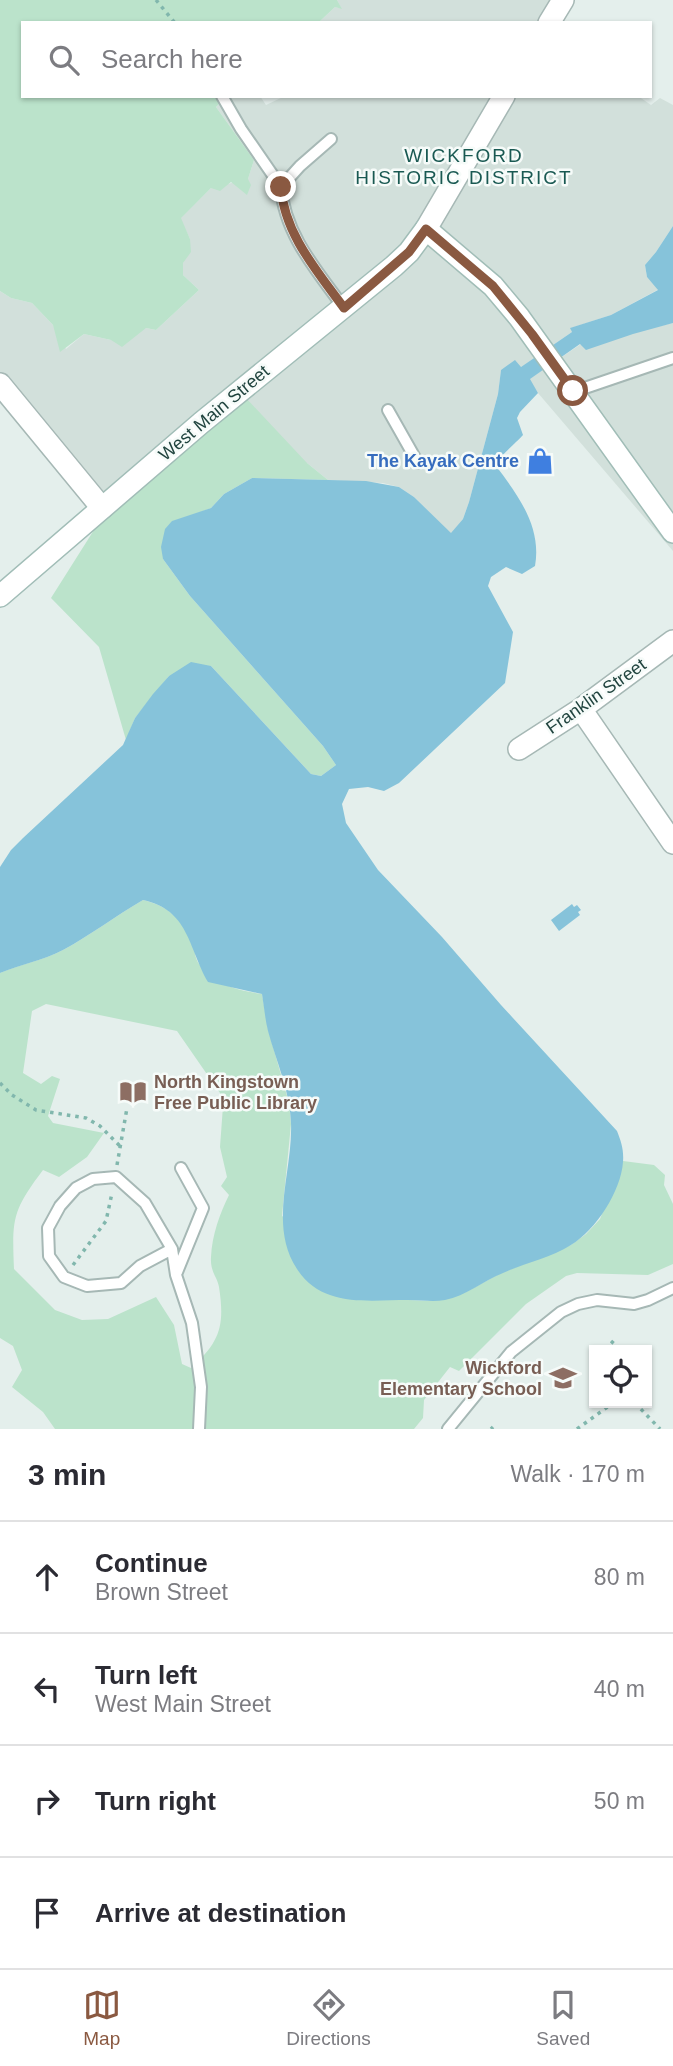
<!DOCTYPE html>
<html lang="en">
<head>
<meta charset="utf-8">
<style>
	:root { --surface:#fff; --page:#f7f7f7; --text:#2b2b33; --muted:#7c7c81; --line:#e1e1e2; --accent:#8a5941 }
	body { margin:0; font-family:Arial,sans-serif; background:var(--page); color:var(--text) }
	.controls { position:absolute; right:21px; bottom:21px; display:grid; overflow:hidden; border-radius:0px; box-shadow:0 2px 5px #0004 }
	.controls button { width:63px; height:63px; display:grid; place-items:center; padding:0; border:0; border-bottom:2px solid var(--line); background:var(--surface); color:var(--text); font:35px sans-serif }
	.stop { position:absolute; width:21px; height:21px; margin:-16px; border:5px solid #8a5941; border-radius:50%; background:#fff }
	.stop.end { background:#8a5941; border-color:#fff; box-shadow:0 2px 7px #0008 }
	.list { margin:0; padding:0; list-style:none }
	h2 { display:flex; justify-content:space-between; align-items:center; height:91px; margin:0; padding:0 28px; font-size:30px }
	h2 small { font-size:23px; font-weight:400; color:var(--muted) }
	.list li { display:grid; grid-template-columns:46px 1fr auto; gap:21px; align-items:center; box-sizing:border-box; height:112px; padding:0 28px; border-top:2px solid var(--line) }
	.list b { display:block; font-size:26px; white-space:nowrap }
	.list p { margin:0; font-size:23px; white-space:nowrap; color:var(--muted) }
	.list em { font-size:23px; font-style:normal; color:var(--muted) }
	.icon { flex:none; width:38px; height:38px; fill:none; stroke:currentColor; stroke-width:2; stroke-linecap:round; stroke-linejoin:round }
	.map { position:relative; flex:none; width:673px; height:1429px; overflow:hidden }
	.search { position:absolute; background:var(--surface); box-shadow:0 2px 5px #0004; left:21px; right:21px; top:21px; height:77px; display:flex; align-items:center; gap:18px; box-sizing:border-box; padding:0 24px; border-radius:0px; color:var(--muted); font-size:26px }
	.sheet { height:539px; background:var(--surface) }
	nav { display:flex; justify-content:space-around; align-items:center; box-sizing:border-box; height:98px; border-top:2px solid var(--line); background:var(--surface); font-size:19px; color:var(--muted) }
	nav a { display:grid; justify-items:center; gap:4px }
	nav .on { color:var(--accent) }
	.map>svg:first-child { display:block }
	.built { fill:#d2e0db }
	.green { fill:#bbe3cb; fill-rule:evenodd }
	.water { fill:#86c3da }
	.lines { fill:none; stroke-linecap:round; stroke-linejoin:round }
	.service-casing { stroke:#a6b8b5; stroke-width:14 }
	.minor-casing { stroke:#a6b8b5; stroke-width:24 }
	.secondary-casing { stroke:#a1bdb7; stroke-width:24 }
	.path { stroke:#81b7ad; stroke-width:3.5; stroke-dasharray:3.5 5; stroke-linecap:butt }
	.service { stroke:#fff; stroke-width:10 }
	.minor { stroke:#fff; stroke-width:21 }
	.secondary { stroke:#fff; stroke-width:21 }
	.route { stroke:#8a5941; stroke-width:9 }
	.labels { text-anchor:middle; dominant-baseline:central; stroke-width:5; stroke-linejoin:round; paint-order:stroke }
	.street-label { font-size:18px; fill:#21443f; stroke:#f6fbf9 }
	.shop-label { font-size:18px; font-weight:bold; fill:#366cbe; stroke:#f6fbf9; text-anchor:end }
	.education-label { font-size:18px; font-weight:bold; fill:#785e54; stroke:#f6fbf9; text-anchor:start }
	.neighbourhood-label { font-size:19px; letter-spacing:2px; fill:#195952; stroke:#f6fbf9 }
</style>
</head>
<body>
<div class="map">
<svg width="673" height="1429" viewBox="0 0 673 1429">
	<rect width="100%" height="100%" fill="#e4efec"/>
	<path class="built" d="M337,0H563L549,23H318L335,7L341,8Z
		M227,96H260L266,105L285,96H638L651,105L660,98L673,105V226L656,252L645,265L647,277L659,289L611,315L571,328L572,332L520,368L501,370L498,394L469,502L463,519L451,534L414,497L399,487L383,483L328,480L307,463L106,511L0,383V291L11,298L32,303L53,325L66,349L84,334L111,340L146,328L156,330L199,290L183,275V263L190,239L180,218L211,188L248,179L254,160L216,107Z
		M673,323V551L538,393L529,379L581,344Z"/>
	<path class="green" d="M0,0H337L342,9L335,7L318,23H23V96H227L216,107L254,160L248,179L251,185L247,195L231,182L220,191L211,188L181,218L190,239L191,252L183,263V275L199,290L156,330L146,328L122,347L111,340L84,334L60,352L53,325L32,303L11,298L0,291Z
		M245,397L307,463L328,480L252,478L224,494L211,508L196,514L163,559L190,596L323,746L336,765L321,776L311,774L211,666L169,676L135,718L126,740L99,647L51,598L106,511Z
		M143,900C169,906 183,920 193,945C195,951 195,960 200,965C217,986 237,990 262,994L268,1029L289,1103L291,1124L282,1216L409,1300L428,1301L466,1292L501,1273L571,1245L586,1234L600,1219L623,1161L654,1165L665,1175L664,1185L673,1204V1264L648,1275L577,1273L566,1276L526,1304L459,1371L450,1367L424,1400L423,1418L414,1429H55L43,1412L12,1387L22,1370L13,1346L0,1338V973C20,964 42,961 63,950C91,935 115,916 143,900ZM46,1004L177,1031L220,1093L223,1106L220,1147L227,1177L221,1186L229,1195C220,1213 212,1235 211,1257C210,1272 217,1276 219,1287C225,1326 220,1342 191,1368L182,1364L174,1325L156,1297L108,1319L82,1320L55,1310L14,1269C12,1219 12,1211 43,1170L59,1177L87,1157L104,1133L53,1123L48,1116L60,1079L52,1076L41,1084L23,1073L32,1011Z"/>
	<path class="water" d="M673,226V323L633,334L586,350L580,344L530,379L538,393L520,412L517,418L523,435C516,443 498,457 496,466C518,495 542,527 535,566L522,574L506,567L491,577L488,586L513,632L505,683L399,783L384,791L368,787L349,789L342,804L346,823L378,870L442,937L501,1005L617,1131C621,1141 624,1150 623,1162C621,1191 596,1230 571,1245C550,1258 525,1263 503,1273C483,1281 466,1296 445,1300C433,1302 421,1300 408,1300C368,1300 322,1308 297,1269C268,1225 293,1171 291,1123C290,1091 276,1061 268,1031C265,1019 264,1006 262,994L208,982C188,947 189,910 143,900C115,916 91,935 63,950C42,961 21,964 0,973V867L11,850L23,838L123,745L135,718L153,694L169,676L191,662L211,666L311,774L321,776L336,765L323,746L190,596L163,559L161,547L165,529L172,521L211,508L224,494L252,478L366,481L399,487L414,497L451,533L463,519L469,502L498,394L501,370L515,360L521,367L572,332L570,328L611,315L658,290L647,277L645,265L656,252Z
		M572,904L574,907L577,905L581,910L578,912L580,915L559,931L551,920Z"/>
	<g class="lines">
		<defs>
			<path id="service" d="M222,96L241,129L281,187
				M331,139L300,166L281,187C284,234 318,272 344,308
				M573,392L673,358
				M388,410L418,463
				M172,1249L140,1266L121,1283L87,1286L64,1277L49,1256L48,1228L60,1206L76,1188L93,1179L116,1177L145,1203L172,1249L176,1275L192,1323L201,1387L199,1429
				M177,1272L203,1208L181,1168
				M448,1429L511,1352L561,1312L578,1304L597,1300L634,1304L648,1300L673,1288"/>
			<path id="minor" d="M549,23L563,0
				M426,229L504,96
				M0,384L102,508
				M581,709L673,843
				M519,749L581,709L673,641"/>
			<path id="secondary" d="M0,596L201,423L394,266L409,252L426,229L493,286L519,317L673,532"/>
		</defs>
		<use href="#service" class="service-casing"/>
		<use href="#minor" class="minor-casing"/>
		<use href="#secondary" class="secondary-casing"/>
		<path class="path" d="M156,0L175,23
			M0,1083L12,1095L36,1110L86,1118L100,1126L121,1147
			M117,1165L127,1108
			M73,1265L106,1221L112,1193
			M611,1341L621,1350
			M635,1403L660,1429
			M491,1429L493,1427
			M577,1429L613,1403"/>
		<use href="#service" class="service"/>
		<use href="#minor" class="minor"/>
		<use href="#secondary" class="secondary"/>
	</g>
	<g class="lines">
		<path class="route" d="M281,187C284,234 318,272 344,308L409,252L426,229L493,286L532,334L573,391"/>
	</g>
	<defs>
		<symbol id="shop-bare" viewBox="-9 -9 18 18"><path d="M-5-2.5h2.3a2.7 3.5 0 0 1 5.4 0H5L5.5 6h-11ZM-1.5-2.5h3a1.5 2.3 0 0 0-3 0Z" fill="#3f7fe0" stroke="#f6fbf9" stroke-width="2.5" paint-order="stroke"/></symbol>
		<symbol id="library-bare" viewBox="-9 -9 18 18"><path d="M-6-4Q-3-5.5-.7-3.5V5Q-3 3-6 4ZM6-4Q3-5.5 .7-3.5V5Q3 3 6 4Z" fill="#8d6e63" stroke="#f6fbf9" stroke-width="2.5" paint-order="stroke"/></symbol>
		<symbol id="school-bare" viewBox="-9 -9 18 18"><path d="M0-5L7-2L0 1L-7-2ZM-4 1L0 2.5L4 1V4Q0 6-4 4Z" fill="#8d6e63" stroke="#f6fbf9" stroke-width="2.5" paint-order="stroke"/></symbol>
	</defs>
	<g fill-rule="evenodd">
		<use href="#shop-bare" x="521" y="442" width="38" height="38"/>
		<use href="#library-bare" x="114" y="1073" width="38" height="38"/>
		<use href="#school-bare" x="544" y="1359" width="38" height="38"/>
	</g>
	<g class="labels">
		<g class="street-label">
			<text transform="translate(214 413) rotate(-40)">West Main Street</text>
			<text transform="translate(596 696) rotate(-35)">Franklin Street</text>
		</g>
		<g class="shop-label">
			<text x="519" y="461">The Kayak Centre</text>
		</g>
		<g class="education-label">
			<text x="154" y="1082">North Kingstown<tspan x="154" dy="21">Free Public Library</tspan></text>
			<text x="542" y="1368" text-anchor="end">Wickford<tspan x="542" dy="21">Elementary School</tspan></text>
		</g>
		<g class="neighbourhood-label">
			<text x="464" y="155">WICKFORD<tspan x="464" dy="22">HISTORIC DISTRICT</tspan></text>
		</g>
	</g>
</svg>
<div class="controls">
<button><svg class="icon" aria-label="locate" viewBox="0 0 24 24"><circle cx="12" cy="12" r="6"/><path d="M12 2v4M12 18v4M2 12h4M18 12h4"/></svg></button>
</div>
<div class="stop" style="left:573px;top:391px"></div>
<div class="stop end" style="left:281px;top:187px"></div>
<div class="search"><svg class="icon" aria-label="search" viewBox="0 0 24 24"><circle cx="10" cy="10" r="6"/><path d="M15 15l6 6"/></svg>Search here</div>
</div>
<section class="sheet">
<h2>3 min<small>Walk · 170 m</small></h2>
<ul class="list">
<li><svg class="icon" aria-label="ahead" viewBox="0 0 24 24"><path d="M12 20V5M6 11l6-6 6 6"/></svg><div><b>Continue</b><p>Brown Street</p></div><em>80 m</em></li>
<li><svg class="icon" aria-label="left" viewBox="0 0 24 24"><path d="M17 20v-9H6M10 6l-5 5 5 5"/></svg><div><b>Turn left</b><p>West Main Street</p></div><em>40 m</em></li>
<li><svg class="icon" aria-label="right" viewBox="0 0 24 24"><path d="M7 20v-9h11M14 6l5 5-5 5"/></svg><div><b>Turn right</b></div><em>50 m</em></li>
<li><svg class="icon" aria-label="arrive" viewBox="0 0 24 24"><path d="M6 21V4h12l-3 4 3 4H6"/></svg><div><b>Arrive at destination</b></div></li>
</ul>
</section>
<nav>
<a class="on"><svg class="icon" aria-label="map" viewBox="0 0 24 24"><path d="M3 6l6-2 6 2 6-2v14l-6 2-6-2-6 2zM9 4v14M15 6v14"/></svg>Map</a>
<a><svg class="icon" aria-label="directions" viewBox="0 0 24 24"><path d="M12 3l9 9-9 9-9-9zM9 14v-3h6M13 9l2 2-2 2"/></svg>Directions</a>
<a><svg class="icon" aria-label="saved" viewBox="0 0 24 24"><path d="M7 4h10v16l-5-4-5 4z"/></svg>Saved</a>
</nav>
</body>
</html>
